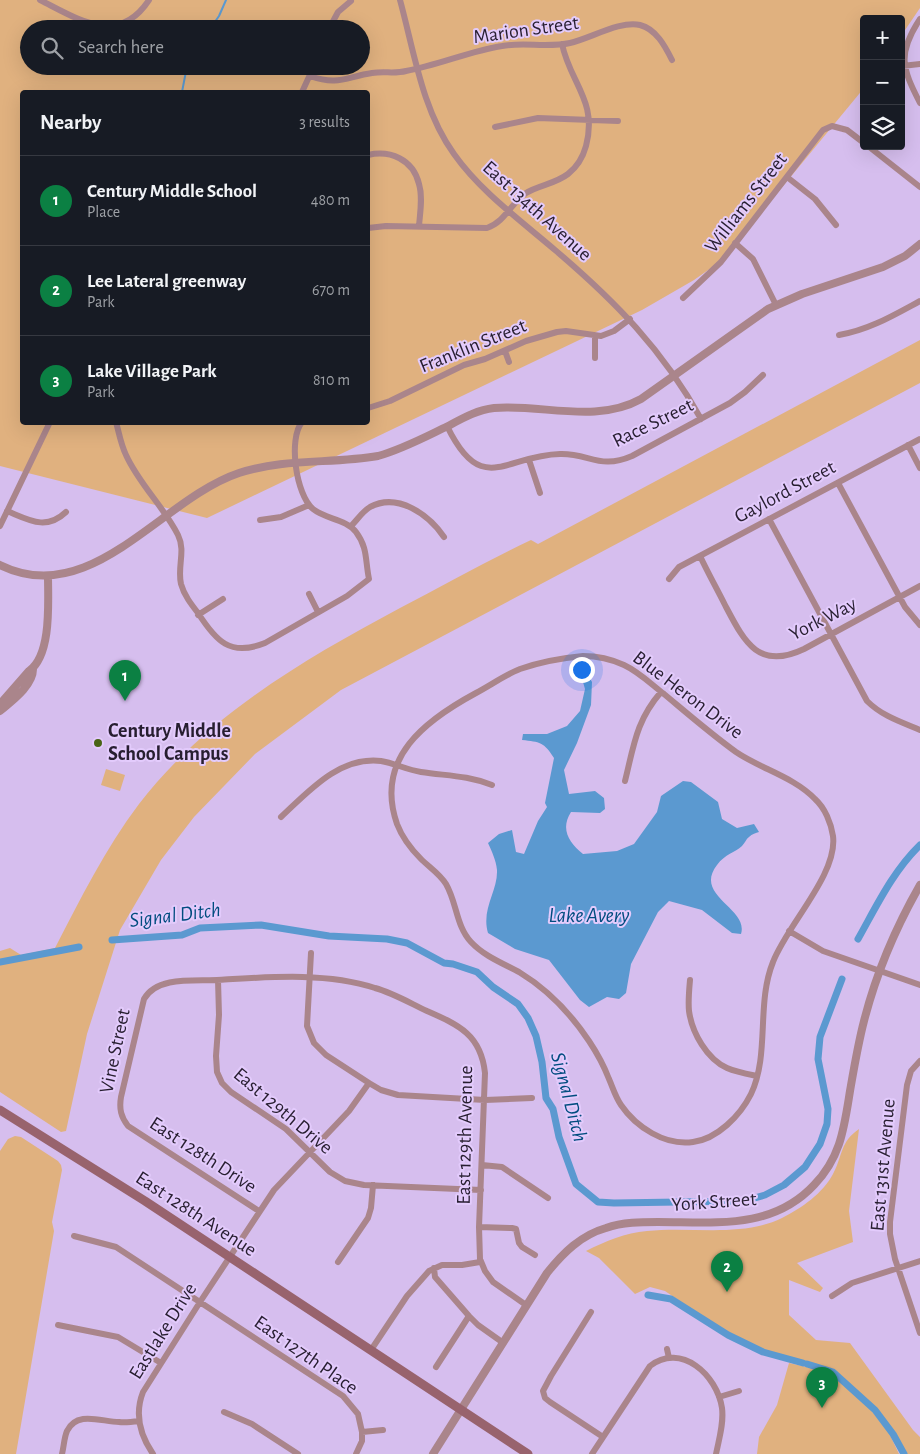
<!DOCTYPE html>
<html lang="en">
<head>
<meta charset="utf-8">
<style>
	:root { --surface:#171b24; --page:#242831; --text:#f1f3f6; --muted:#9ea1a6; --line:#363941; --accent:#0b8043 }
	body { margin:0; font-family:"Alegreya Sans",sans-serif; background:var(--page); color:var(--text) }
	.controls { position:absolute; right:15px; top:15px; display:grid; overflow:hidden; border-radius:5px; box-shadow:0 5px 20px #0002 }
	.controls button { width:45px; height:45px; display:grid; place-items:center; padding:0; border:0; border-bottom:1px solid var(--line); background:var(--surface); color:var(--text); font:25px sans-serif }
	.you { position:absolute; left:581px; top:669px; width:18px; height:18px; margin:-12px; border:4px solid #fff; border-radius:50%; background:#1a73e8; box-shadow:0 0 0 8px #1a73e833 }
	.badge { display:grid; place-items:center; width:32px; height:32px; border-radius:50%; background:var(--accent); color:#fff; font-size:16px; font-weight:700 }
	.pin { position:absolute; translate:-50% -41px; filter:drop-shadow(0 1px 2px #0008) }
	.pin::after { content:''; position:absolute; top:26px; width:18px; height:15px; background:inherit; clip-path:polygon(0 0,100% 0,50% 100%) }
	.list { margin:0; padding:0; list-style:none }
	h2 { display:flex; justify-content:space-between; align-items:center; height:65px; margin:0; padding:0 20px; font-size:21px }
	h2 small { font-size:16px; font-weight:400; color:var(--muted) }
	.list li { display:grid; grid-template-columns:32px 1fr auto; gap:15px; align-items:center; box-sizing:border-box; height:90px; padding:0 20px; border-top:1px solid var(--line) }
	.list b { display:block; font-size:19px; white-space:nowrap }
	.list p { margin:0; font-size:16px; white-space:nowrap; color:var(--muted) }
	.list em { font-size:16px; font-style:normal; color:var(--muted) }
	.icon { flex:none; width:28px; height:28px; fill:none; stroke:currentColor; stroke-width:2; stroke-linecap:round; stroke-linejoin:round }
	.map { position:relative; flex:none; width:920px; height:1454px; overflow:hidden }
	.search { position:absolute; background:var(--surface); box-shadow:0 5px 20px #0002; left:20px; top:20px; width:350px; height:55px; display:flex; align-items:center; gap:12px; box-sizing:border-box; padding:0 18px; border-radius:28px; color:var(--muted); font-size:19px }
	.panel { position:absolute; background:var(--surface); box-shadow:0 5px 20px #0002; left:20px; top:90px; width:350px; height:335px; border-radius:5px }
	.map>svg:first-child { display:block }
	.green { fill:#e0b17f; fill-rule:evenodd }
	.water { fill:#5b99d0 }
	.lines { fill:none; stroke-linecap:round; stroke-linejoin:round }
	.stream { stroke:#5b99d0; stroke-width:2 }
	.canal { stroke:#5b99d0; stroke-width:7 }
	.minor { stroke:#aa858b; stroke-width:6 }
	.tertiary { stroke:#aa858b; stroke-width:8 }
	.secondary { stroke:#98636d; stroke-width:9 }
	.poi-dot { fill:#496416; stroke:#e3cbfc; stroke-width:2 }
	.labels { text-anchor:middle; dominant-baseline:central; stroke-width:4; stroke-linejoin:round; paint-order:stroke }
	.street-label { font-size:20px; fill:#271e30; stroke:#e3cbfc }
	.poi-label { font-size:20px; font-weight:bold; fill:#271e30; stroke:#e3cbfc; text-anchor:start }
	.water-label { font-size:21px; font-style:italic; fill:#004c7f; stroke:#e3cbfc }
</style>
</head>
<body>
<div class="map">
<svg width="920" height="1454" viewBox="0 0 920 1454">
	<rect width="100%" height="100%" fill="#d6beee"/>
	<path class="green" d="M0,0H920V8L901,36V19H864V88L721,261L694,280L642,310L207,518L0,466ZM29,29H361V66H29ZM22,92H368V422H22Z
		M920,340V383L341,690L255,754L194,817L161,860L120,930L87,1034L66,1131L61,1132L0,1092V951L10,948L21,955L55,948C81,898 105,849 139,804C208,715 303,660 400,608C444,585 487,561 531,540L538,544Z
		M106,769L125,775L120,791L101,785Z
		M859,1129L849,1211L853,1242L797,1263L823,1288L820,1292L789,1280V1315L816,1340L850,1343L913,1430L920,1437V1454H906L881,1413L836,1371L767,1351L725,1332L665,1291L650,1287L635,1294L599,1258L586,1251C606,1241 625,1233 647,1231C691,1226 741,1238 782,1218C802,1208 823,1193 833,1174C843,1155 840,1142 859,1129Z
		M15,1136L21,1137L58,1161L61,1165L62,1170L52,1222L54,1231L16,1454H0V1151L8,1139Z
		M789,1363L833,1373L871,1410L889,1433L899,1454H757L759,1437L777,1405Z"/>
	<path class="water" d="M586,672L592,682L591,705L577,743L564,770L569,794L595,791L604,798L605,809L600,813L571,812C560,829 569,843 583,854L617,851L634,844L657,812L661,796L683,781L691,782L718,802L722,819L737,828L754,824L759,832C756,833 752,834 749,837C746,839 745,843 742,846C734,853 725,854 717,865C693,896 749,908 741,934L732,933L702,910L669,901L658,912L631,964L626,993L619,999L607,997L589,1007L580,1000L549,960L515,949L488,933C481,909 498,891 497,870C496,860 492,852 488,843L499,834L512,830L516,852L524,854L538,821L547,807L545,803L554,758C544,742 540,742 522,740L523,734H547L567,726L580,711L585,689L581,675Z"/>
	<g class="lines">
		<path class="stream" d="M210,29L219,16L226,0
			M182,92L187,66"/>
		<path class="canal" d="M858,939C876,907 893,871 920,845
			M112,940L182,935L200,928L261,925L329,936L387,939L407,943L444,963L453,964L477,972L493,987L518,1004L528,1018L536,1036L542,1062L546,1098L553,1109L559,1137L576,1184L598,1202L614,1203L744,1201L765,1195L784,1185L805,1167L820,1144L827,1124L828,1109L818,1059L820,1037L842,979
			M0,962L79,947
			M648,1295L671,1299L728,1335L763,1352L803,1363
			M807,1364L833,1372L875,1410L893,1434L904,1454"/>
		<path class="minor" d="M40,0C78,19 118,47 149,0
			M400,0C414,51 422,110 454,154C480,191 520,220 555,250C615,301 663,350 701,419
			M920,19C897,54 902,68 920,103
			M329,29L338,12L351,1
			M902,66L920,64
			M310,76C338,86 346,77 372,73C384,71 395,74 406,71C439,65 470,51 502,46C524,42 548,48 570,43C589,39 621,20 640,25C656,29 665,46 672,60
			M302,92L314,66
			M495,127L538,118L618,121
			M868,146L920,187
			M368,155C390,150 413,159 419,184C423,197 420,213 419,226
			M787,177L815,199L836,225
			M368,228L386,226L487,228C505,222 511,203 526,193C539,185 555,184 568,174C577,167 583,157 586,146C598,101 570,83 562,44
			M735,243L753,259L776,305
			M683,298L721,262L823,130L832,126L847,130L864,143
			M839,335C869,330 894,315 920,301
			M505,351L509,362
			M595,358V336
			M368,408L390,401L464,365L485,359L526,341L557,332L566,331L601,336L614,331L630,319
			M116,422C119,433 121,445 126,455C139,484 164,507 178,535C186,551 177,567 181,584C184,595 191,604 198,613C216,641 230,657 265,643L347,596L369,579C365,560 368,548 356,532C346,519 325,519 313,509C296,495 288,439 302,422
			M447,426C482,498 505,455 560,454C589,453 600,470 632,456L730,403L745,392L763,375
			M908,445L920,468
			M529,460L540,493
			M838,483L905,607L920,625
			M7,511C29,520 46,531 66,512
			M769,519L867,701C882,716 901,722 920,730
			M260,520L281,517L309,505
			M0,526L50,422
			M351,526C357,520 363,511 370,507C398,492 429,515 444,537
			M700,556C708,573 717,589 725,605C744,641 758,671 804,649L920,586
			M669,579L679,567L920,439
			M309,594L318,612
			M198,615L223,599
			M583,656C597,656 611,659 624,665C639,672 651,684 664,694C688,714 711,734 736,752C761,769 794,777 815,799C825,808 831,823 833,836C838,874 787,925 773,962C756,1004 770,1054 751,1094C740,1116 717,1139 693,1142C665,1146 636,1127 621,1105C615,1096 613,1088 609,1079C604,1066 597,1053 589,1041C571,1014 547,989 519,972C502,963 484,956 471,942C456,926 457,903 446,884C440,874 429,867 421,859C411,849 402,837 397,824C374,758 426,720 476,693C491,685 505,675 520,669C540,662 562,658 583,656Z
			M625,781C634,745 636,721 661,692
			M281,817C308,792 339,756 381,761C394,763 407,770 421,772C447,776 466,775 492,785
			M789,931L823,951L920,985
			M311,953L307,1026L314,1043L326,1055L369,1083L381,1090L398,1095L485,1100L532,1098
			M218,980L219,1015L216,1056L217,1072L222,1083L231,1092L286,1129L330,1172L345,1181L364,1185L481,1190
			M690,980C689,991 688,1001 689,1011C692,1033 707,1059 727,1068C736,1072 747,1074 757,1076
			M920,1061L911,1071L907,1085L890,1222V1234L895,1259L920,1333
			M482,1165L502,1167L548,1198
			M259,1211L128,1126C121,1117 119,1109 121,1097L144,999C157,976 194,981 217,980C268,977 326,972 375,988C393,993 410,1003 427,1011C459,1025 481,1035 485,1073L479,1227L480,1259L485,1271L493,1282L526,1305
			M479,1227L512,1228L516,1229L519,1243L522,1247L535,1255
			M74,1236L116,1247L343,1396L358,1414L362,1432L383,1430
			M338,1262L368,1218L371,1208L373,1185
			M434,1268L435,1277L469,1316L478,1325L502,1342
			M832,1296L852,1283L920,1261
			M591,1312L551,1376L543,1391L545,1398L550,1402L603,1437
			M58,1325L118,1337L161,1363
			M667,1349L669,1358
			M371,1350L407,1296L429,1271L442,1265H462L480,1262
			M436,1367L469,1316
			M719,1397L739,1391
			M224,1412L252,1424L298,1454
			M62,1454C64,1446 64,1438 67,1431C77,1410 102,1422 119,1422C125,1423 132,1422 139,1421
			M153,1454C140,1435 134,1415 143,1392L200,1302L274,1190L349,1111L369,1083
			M356,1454L362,1441V1432
			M592,1454L650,1366C681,1342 717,1375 722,1408C724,1423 719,1439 716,1454"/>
		<path class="tertiary" d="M0,565C91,610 161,499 239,473C284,458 332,464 378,456C403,449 425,437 448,426C463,418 477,410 494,408C543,404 596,424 641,399L768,309L802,294L883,267L905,256L920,244
			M0,704L29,671C52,655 48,601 48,576
			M0,711C12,701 34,685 33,668
			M433,1454L547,1273C563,1253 581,1235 606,1228C623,1222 641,1222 658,1222C715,1222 772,1230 814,1185C841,1157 844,1128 850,1091C854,1068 858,1044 864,1021C876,974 896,927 920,885"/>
		<path class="secondary" d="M0,1110L145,1201L528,1454"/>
	</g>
	<circle class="poi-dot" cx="98" cy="743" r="5"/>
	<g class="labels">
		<g class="street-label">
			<text transform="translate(526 30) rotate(-8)">Marion Street</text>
			<text transform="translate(746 203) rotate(-52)">Williams Street</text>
			<text transform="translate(537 211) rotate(42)">East 134th Avenue</text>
			<text transform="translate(473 346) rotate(-22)">Franklin Street</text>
			<text transform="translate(653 423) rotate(-26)">Race Street</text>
			<text transform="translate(785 492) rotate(-28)">Gaylord Street</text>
			<text transform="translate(823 619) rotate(-27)">York Way</text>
			<text transform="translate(688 695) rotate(37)">Blue Heron Drive</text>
			<text transform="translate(115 1051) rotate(-78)">Vine Street</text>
			<text transform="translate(283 1111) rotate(40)">East 129th Drive</text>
			<text transform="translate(465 1135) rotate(-89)">East 129th Avenue</text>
			<text transform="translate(203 1155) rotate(33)">East 128th Drive</text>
			<text transform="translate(883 1165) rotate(-85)">East 131st Avenue</text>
			<text transform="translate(714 1202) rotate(-4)">York Street</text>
			<text transform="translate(196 1214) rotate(33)">East 128th Avenue</text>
			<text transform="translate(163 1331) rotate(-58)">Eastlake Drive</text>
			<text transform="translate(306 1355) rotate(35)">East 127th Place</text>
		</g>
		<g class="poi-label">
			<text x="108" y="731">Century Middle<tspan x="108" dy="23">School Campus</tspan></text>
		</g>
		<g class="water-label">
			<text transform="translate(175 915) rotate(-7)">Signal Ditch</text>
			<text x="589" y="915">Lake Avery</text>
			<text transform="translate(569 1097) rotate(75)">Signal Ditch</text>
		</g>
	</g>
</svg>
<div class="controls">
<button>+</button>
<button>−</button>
<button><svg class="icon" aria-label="layers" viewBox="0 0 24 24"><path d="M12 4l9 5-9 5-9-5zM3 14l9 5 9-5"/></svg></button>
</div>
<div class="you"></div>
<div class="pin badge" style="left:125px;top:701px">1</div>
<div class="pin badge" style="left:727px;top:1292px">2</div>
<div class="pin badge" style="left:822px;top:1408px">3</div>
<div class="search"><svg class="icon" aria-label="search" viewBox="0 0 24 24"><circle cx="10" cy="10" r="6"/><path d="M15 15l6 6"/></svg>Search here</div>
<section class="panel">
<h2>Nearby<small>3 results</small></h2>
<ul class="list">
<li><span class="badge">1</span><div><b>Century Middle School</b><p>Place</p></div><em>480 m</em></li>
<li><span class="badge">2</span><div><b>Lee Lateral greenway</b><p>Park</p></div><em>670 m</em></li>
<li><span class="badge">3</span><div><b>Lake Village Park</b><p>Park</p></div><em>810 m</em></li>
</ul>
</section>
</div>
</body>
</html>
